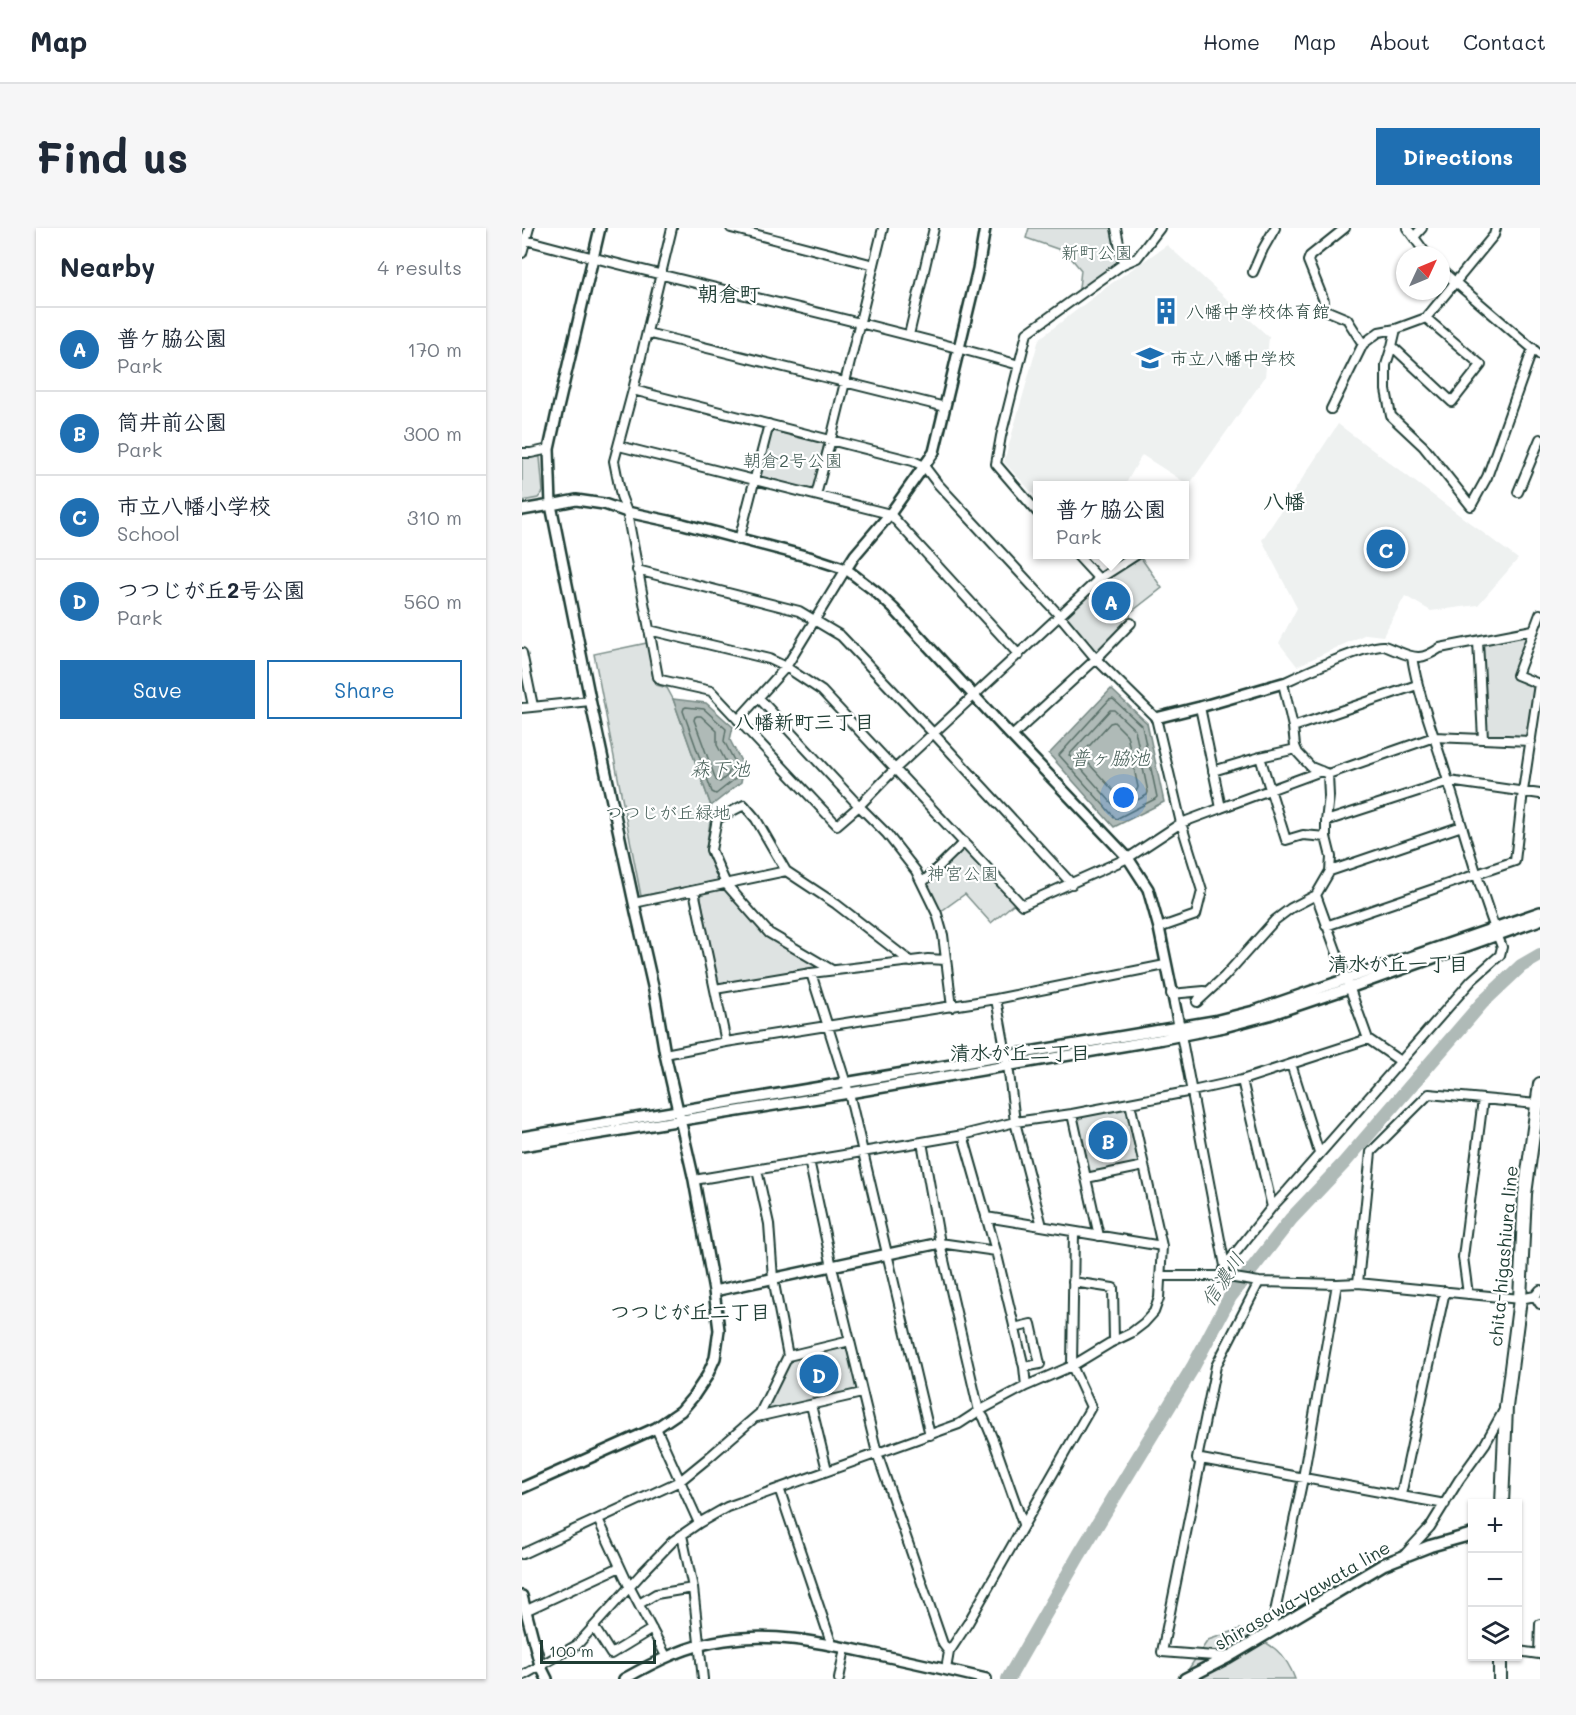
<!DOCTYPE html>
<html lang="en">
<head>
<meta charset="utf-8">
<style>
	:root { --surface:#fff; --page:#f6f6f7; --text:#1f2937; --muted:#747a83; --line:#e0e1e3; --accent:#1f6fb2 }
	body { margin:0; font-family:Mali,"Klee One",sans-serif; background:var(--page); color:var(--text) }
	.controls { position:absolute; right:18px; bottom:18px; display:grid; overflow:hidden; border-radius:0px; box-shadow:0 2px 4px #0004 }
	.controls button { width:54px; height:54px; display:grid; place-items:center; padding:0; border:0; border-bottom:2px solid var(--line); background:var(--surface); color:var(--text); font:30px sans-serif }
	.compass { position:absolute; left:874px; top:18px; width:54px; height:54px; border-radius:50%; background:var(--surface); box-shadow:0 2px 4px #0004; rotate:46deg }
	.scale { position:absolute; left:18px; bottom:15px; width:116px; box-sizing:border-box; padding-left:6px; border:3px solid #1f3d34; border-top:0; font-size:16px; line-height:21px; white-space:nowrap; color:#1f3d34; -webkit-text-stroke:4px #fff; paint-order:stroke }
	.you { position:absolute; left:602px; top:570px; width:21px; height:21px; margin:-15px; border:4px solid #fff; border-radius:50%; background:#1a73e8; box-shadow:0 0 0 9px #1a73e833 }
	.badge { display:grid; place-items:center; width:39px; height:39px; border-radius:50%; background:var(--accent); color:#fff; font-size:20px; font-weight:700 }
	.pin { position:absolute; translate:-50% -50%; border:3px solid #fff; box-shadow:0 2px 6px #0006 }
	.popup { position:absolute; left:511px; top:253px; width:156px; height:78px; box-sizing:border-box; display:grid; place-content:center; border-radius:0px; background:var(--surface); filter:drop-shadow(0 2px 4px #0005); font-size:20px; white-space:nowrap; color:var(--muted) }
	.popup b { font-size:22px; color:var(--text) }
	.popup::after { content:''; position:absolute; left:50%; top:100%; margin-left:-12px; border:12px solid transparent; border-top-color:var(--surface) }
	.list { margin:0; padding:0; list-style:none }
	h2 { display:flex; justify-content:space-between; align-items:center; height:78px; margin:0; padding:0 24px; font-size:26px }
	h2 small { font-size:20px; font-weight:400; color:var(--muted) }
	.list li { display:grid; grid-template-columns:39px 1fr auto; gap:18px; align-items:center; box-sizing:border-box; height:84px; padding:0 24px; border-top:2px solid var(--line) }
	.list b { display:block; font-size:22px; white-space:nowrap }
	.list p { margin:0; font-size:20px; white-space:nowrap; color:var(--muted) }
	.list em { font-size:20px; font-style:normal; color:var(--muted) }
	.actions { display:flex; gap:12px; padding:18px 24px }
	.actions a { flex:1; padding:14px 0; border:2px solid var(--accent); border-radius:0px; text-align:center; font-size:21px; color:var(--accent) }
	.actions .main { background:var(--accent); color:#fff }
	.icon { flex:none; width:33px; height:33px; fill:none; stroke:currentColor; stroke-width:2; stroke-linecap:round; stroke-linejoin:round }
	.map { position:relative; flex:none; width:1018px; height:1451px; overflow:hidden; border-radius:0px }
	header { display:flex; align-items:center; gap:36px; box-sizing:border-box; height:84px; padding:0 30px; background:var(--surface); border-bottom:2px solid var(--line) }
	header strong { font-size:28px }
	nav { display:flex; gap:33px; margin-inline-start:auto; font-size:21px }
	.intro { display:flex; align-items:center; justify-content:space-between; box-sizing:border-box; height:144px; padding:0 36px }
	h1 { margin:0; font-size:42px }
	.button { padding:15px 27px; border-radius:0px; background:var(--accent); color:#fff; font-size:21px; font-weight:700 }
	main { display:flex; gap:36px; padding:0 36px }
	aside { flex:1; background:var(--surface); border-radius:0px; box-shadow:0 2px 4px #0004 }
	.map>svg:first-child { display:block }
	.built { fill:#eef1f0 }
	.green { fill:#dee3e2; stroke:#7e908b; stroke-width:1.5 }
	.water { fill:#afbab7; stroke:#758883; stroke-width:1.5 }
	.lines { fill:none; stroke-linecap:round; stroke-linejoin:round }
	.shore { stroke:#596f68; stroke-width:1.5 }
	.river { stroke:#afbab7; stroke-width:14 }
	.minor-casing { stroke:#1f3d34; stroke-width:12 }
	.tertiary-casing { stroke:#1f3d34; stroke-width:14 }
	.secondary-casing { stroke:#1f3d34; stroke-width:15 }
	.primary-casing { stroke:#1f3d34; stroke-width:16 }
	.minor { stroke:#fff; stroke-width:8 }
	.tertiary { stroke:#fff; stroke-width:9 }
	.secondary { stroke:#fff; stroke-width:10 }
	.primary { stroke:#fff; stroke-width:12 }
	.labels { text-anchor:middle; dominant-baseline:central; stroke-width:4.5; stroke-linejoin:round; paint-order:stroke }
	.park-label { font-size:18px; fill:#455e57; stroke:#fff }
	.poi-label { font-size:18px; fill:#1f3d34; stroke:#fff; text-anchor:start }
	.street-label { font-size:18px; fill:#1f3d34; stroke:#fff }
	.neighbourhood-label { font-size:20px; font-weight:bold; fill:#1f3d34; stroke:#fff }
	.water-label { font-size:20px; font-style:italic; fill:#4a625b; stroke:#fff }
	.quarter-label { font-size:21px; font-weight:bold; fill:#1f3d34; stroke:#fff }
</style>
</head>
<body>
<header>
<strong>Map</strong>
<nav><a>Home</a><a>Map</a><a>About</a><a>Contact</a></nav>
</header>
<div class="intro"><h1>Find us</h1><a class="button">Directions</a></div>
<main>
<aside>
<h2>Nearby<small>4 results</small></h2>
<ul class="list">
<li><span class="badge">A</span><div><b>普ケ脇公園</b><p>Park</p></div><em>170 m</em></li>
<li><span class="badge">B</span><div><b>筒井前公園</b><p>Park</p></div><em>300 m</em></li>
<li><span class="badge">C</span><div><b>市立八幡小学校</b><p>School</p></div><em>310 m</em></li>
<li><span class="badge">D</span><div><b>つつじが丘2号公園</b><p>Park</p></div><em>560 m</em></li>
</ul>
<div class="actions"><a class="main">Save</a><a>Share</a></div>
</aside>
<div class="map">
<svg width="1018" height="1451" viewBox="0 0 1018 1451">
	<rect width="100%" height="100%" fill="#fff"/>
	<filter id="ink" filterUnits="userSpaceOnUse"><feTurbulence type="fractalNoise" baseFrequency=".0167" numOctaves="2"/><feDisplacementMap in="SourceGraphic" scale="12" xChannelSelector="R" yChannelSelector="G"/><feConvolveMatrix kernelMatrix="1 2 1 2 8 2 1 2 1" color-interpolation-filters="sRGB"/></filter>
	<g filter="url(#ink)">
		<path class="built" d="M645,17L747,109L743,149L667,257L620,227L603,257L516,258L515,270L482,234L517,111L590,55Z
			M816,196L996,331L956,377L909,383L883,368L861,408L844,406L775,438L757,415L775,380L740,312Z"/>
		<path class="green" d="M507,0H594L601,36L556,69L559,42L544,24L504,10Z
			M250,199L302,216L292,261L289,262L239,249L238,246Z
			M0,229H18L21,264L16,270L0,273Z
			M617,327L640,360L608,385L609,395L574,431L538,388L577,351Z
			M1011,402L995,447L1017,456L1009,513L961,511L956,413Z
			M125,415L134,457L145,460L151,471L189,578V587L184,621L195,650L194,653L119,668L72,426Z
			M442,614L496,672L469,695L443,666L415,686L400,655Z
			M200,659L244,708L296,739L199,756L196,755L187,715L178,665Z
			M608,875L622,938L564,950L550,886Z
			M322,1116L326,1118L335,1159L334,1162L246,1183L245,1181L267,1133L272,1129Z
			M718,1401C745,1415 762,1420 773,1451H660L686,1412Z"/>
		<path class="water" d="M589,461L625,495L642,574L592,599L527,526Z
			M151,471L184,475L211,499L208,512L222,539L219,554L189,578Z"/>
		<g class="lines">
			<path class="shore" d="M591,471L620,498L635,569L633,571L594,591L537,527L587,472Z
				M164,479L182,481L204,501L202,513L216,540L213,551L194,566L190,564L161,483L162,480Z
				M588,482H592L613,502L626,564L625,567L596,582L547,527Z
				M175,488H179L195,503V517L208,541L206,547L198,554L194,552L172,492L173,489Z
				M592,494L605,507L616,559L615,562L598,570L559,527L588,495Z"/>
			<path class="river" d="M486,1451L557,1327L671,1139L708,1069L769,991L822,935L960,775L999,738L1018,727"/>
			<defs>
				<path id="minor" d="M150,0L111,162L92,233L99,268L105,284L136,449L139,452L189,463L315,597L337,578L373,541L577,351L616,326
					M209,0L352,37
					M823,0L788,28L786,33L802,73L801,81L825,91L841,116
					M885,0L905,27
					M892,9L900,0
					M0,11C165,56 333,90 497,137
					M0,25L7,0
					M601,36L615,30L638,0
					M919,42L1018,127
					M731,44L741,21L753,0
					M874,101L870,118L930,174L959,137L904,90
					M125,105L423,179
					M387,107L412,0
					M870,118L864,137V162L869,188L901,218L949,278L965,249L1011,120
					M111,162L391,233L402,238L415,255L538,388L574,431L634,490L659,595L680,663L674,687L637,700
					M809,181L841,116L857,104L874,101L904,90L972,7L974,0
					M97,218L368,286L497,427
					M0,225H9L27,221
					M996,264L1018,211
					M294,267L309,211L361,0
					M516,285L474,236L479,208L505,105L601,36L594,0
					M217,312L247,196
					M554,326L577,351
					M115,342L277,383L319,408L412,506L550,656
					M127,402L247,431L264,439L300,463L500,677L606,630L659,595L699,580L678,479
					M956,413L961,511
					M0,425L11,478
					M236,469L337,578L365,606L394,643L415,686L421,707L430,779
					M0,480L68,473
					M216,492L264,439L324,341
					M771,499L895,457
					M490,508L574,431L609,395
					M1009,513L912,509L806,546L789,539L776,525L773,518L771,499L761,455C780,446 843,417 862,418C866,419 871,422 875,423C894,431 900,432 918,420L1011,402
					M774,521L738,529L764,612L781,607L804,609
					M691,543L738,529
					M696,581L799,543
					M804,593L927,553L1018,566
					M808,643L940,598
					M400,655L442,614
					M172,663L204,814
					M794,667L846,811L878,833
					M112,675L264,643
					M804,698L993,633L1001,563L1017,456L995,447L1018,386
					M310,742L247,705L204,656L189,622L195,591L222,577L234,591L264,643L314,676L389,734
					M289,745L327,865L408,1207
					M193,761L289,745L406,731L424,732
					M649,766L682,763L675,774L702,749L753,692L769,680L794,667L808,643L809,629L804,609V593L807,568L806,546
					M474,771L486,837L493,894L520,998
					M659,807L703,1038
					M143,826L204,814L474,771L643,737
					M769,836L797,925
					M720,852L750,979
					M550,886L564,950L622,938
					M441,907L474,1023L502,1139L504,1158
					M400,914L418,1015L457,1183L462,1190L472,1214L501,1296
					M287,932L310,1039L355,1225L421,1416L427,1424
					M564,950L577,1008
					M172,952L400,914L441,907L493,894L550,886L670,863L720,852L846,811
					M464,989L640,1018
					M418,1015L474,1023
					M638,1048H700L737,1054L815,1056L836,1055L998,1071L1013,1068L1018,1062
					M700,1048L703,1038L750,979L766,962L950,752L978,727L980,719C958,665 944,608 926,553C914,511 897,472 890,429
					M551,1054L591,1060L592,1113
					M836,1055L849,924L907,866L1015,876
					M946,1066L941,1029L961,871
					M1013,1068L1018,1076
					M492,1100L509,1096L518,1136L502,1139
					M266,1128L328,1113
					M289,1177L305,1242
					M235,1189L340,1165
					M134,1200L177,1295
					M679,1231L923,1276
					M257,1260L310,1417
					M879,1267L923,1063
					M76,1291L107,1358L144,1428
					M160,1307L171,1360L181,1451
					M884,1325L908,1299L937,1252L963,1216L982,1182
					M0,1326L158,1253L185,1231L238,1185L266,1128L251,1050L247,996L235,942
					M117,1376L134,1366L171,1360
					M5,1382L98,1339
					M72,1399L89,1426L130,1401
					M749,1403L781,1250L815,1056
					M996,1423L1017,1426L1018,1396
					M705,1429L640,1424L679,1231H675L694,1138L737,1054
					M424,1441L427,1424L446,1395L569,1179L550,1138L552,1004
					M0,1448L55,1417L121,1344L151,1313L177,1295L205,1279L437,1196L457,1183L504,1158L550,1138L588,1115L609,1105L622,1095L632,1084L637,1070L640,1018L608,875
					M317,1451L323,1420"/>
				<path id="tertiary" d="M0,282L29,277L27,221L36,180L78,0
					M324,341L333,327L368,286L412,224L456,41L463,0
					M634,490L678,479L761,455
					M0,909L692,793L732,783L1018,684
					M0,918L327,865L641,811L702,799L747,787L827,760L1018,692
					M192,1063L418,1015
					M0,1260L134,1200L159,1183L171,1169L185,1148L193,1130L197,1102L192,1063L172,952L143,826L133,767L114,684L69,476L29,277L54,272L82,276L105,284L161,296L287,329L324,341L354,364L372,381L481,499L606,630L626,661L637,700L659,807
					M0,1368L18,1437L25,1451
					M102,1451C134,1433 166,1417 203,1412C252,1404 300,1415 348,1425C387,1433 426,1442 464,1451"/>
				<path id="secondary" d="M663,1451L706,1429L862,1336L908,1318L951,1306"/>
				<path id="primary" d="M980,1276L984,1179L998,1071L1003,966L1018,856
					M978,1451V1428"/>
			</defs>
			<use href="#minor" class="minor-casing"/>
			<use href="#tertiary" class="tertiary-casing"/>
			<use href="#secondary" class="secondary-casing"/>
			<use href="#primary" class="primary-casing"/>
			<use href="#minor" class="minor"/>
			<use href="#tertiary" class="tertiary"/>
			<use href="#secondary" class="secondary"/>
			<use href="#primary" class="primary"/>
		</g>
	</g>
	<defs>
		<symbol id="building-bare" viewBox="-9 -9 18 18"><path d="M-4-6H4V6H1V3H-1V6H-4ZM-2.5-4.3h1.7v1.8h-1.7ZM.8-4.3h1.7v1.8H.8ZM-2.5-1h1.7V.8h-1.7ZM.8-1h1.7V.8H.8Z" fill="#1f6fb2" stroke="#fff" stroke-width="2.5" paint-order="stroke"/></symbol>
		<symbol id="school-bare" viewBox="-9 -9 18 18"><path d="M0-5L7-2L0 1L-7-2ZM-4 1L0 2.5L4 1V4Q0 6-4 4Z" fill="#1f6fb2" stroke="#fff" stroke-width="2.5" paint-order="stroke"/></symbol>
	</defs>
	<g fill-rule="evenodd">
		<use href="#building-bare" x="625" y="64" width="38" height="38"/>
		<use href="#school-bare" x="609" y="111" width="38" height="38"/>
	</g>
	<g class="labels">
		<g class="park-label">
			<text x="575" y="24">新町公園</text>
			<text x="271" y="232">朝倉2号公園</text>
			<text x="146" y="584">つつじが丘緑地</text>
			<text x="441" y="645">神宮公園</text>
		</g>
		<g class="poi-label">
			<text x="664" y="83">八幡中学校体育館</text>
			<text x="648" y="130">市立八幡中学校</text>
		</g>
		<g class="street-label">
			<text transform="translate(981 1028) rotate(-85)">chita-higashiura line</text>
			<text transform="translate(780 1367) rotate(-30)">shirasawa-yawata line</text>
		</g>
		<g class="neighbourhood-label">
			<text x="282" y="493">八幡新町三丁目</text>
			<text x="876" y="735">清水が丘一丁目</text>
			<text x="498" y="824">清水が丘二丁目</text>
			<text x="168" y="1083">つつじが丘二丁目</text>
		</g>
		<g class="water-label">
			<text x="588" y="529">普ヶ脇池</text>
			<text x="198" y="540">森下池</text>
			<text transform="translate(700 1051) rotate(-56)">信濃川</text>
		</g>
		<g class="quarter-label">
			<text x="207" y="64">朝倉町</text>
			<text x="762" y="272">八幡</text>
		</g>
	</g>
</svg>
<div class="controls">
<button>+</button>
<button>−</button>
<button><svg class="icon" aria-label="layers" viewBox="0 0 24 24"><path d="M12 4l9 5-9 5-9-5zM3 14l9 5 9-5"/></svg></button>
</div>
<svg class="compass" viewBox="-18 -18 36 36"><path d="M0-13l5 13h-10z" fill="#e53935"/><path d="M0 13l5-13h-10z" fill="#747a83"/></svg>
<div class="scale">100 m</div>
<div class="you"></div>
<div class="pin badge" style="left:589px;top:373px">A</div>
<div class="popup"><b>普ケ脇公園</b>Park</div>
<div class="pin badge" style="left:586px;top:912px">B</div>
<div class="pin badge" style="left:864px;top:321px">C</div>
<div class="pin badge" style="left:297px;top:1146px">D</div>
</div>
</main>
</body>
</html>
